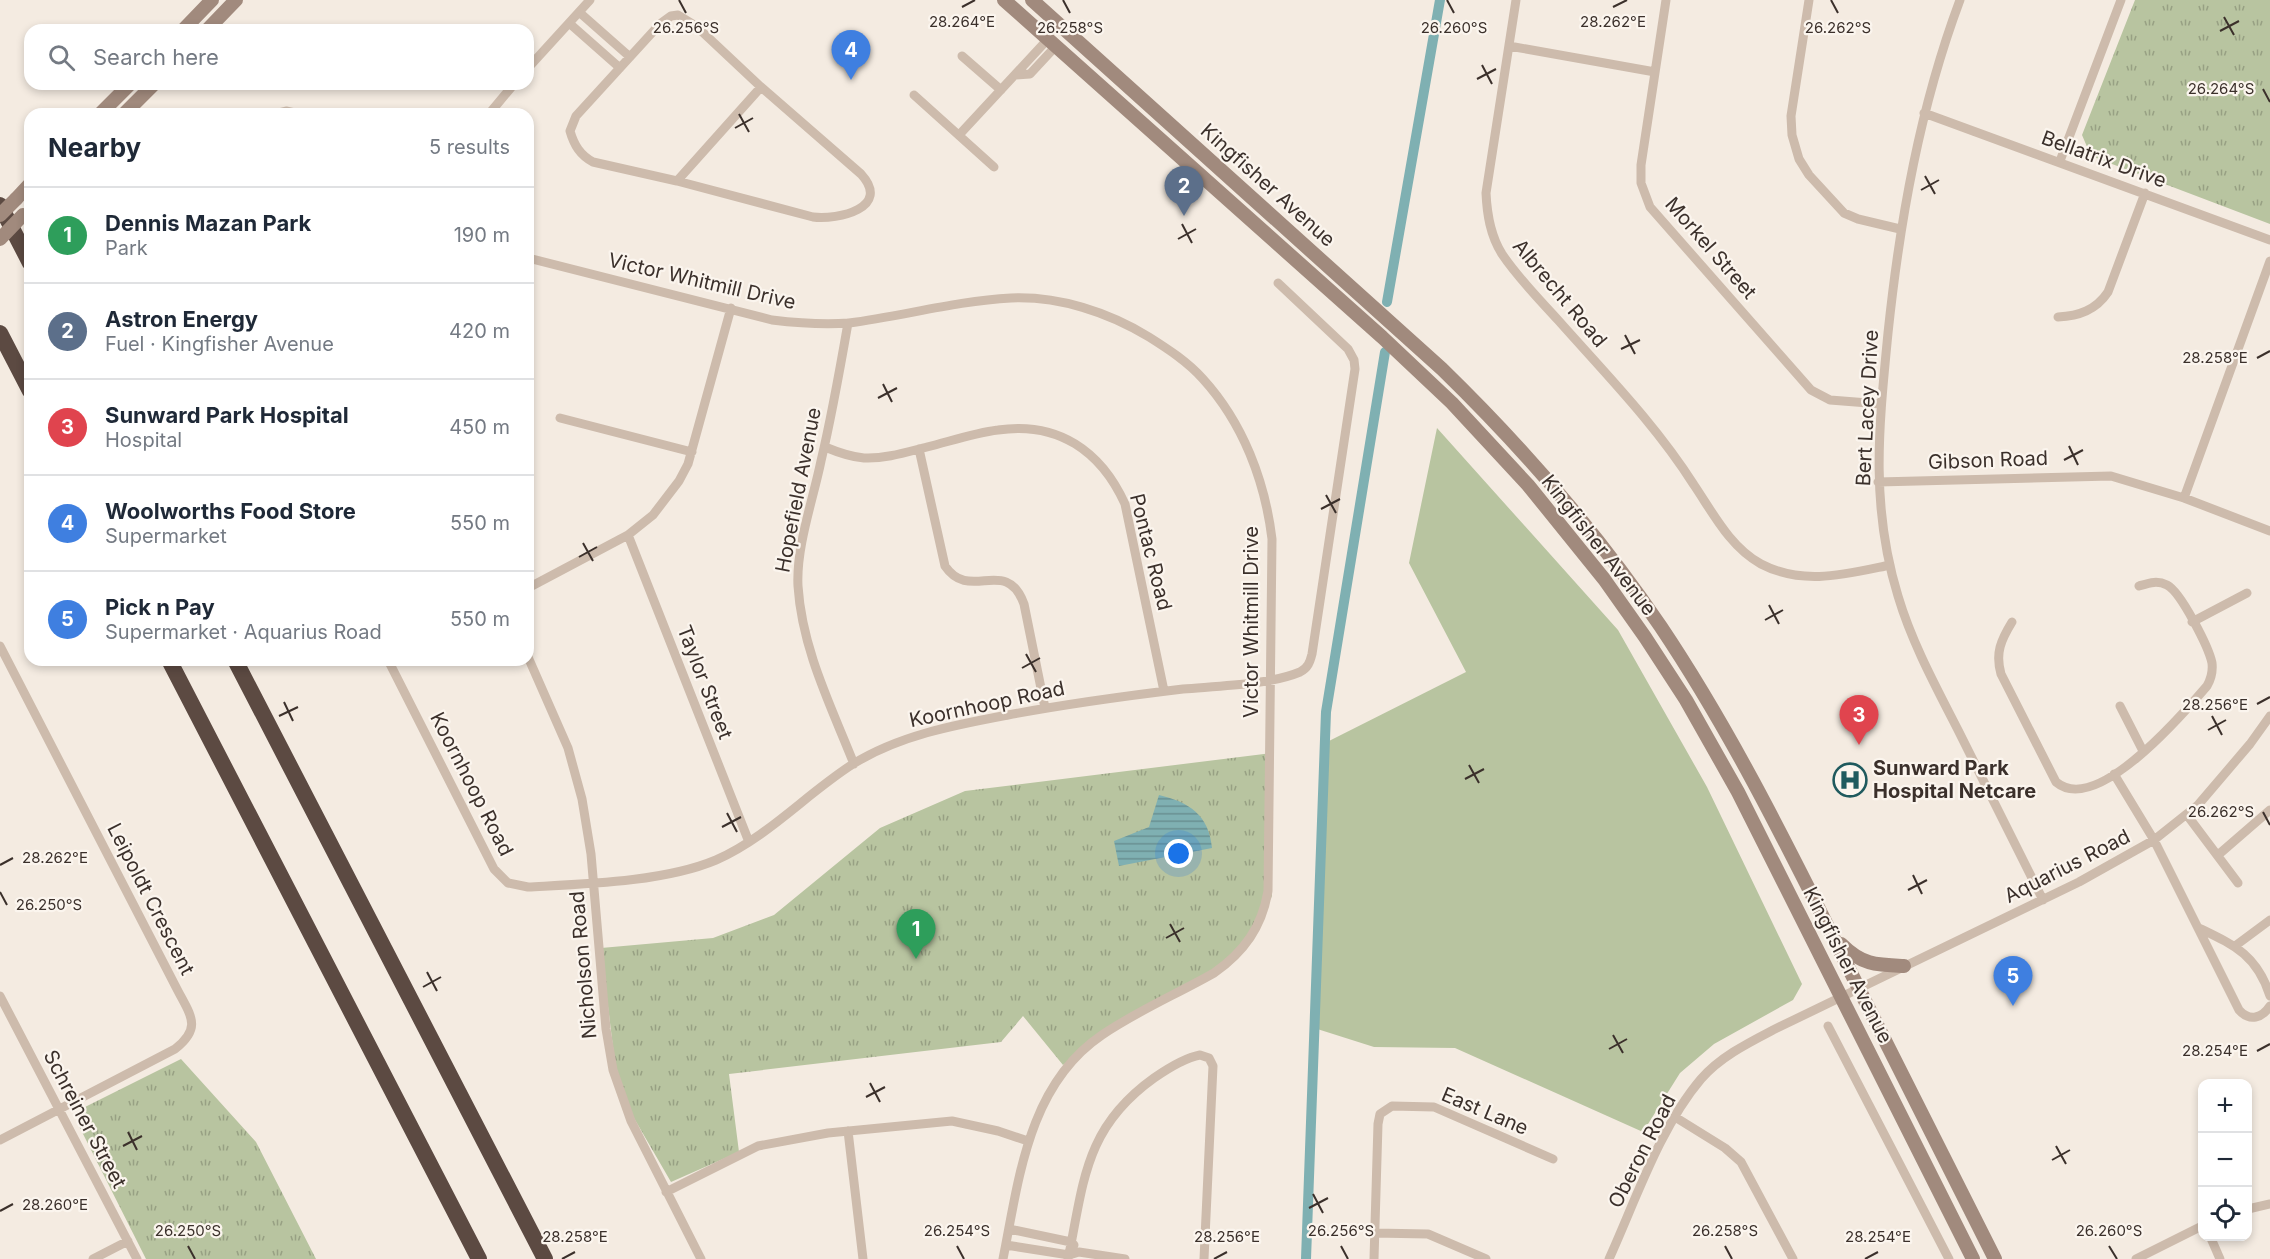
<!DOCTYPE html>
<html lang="en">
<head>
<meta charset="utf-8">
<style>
	:root { --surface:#fff; --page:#f2f2f3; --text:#1f2937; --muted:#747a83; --line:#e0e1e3; --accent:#111827 }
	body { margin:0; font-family:Inter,sans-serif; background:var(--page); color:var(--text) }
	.controls { position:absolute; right:18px; bottom:18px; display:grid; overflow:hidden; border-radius:12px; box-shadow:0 3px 9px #0003 }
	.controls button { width:54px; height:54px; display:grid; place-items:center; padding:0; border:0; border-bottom:2px solid var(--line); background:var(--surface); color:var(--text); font:30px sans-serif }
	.you { position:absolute; left:1179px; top:854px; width:21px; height:21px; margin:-15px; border:4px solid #fff; border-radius:50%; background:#1a73e8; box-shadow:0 0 0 9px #1a73e833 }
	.badge { display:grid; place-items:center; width:39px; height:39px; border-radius:50%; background:var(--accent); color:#fff; font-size:20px; font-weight:700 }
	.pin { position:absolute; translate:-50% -50px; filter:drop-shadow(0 2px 3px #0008) }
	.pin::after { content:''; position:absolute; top:32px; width:21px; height:18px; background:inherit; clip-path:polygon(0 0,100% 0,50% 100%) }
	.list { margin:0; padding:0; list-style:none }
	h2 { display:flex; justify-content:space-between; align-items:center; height:78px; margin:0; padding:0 24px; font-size:26px }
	h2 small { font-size:20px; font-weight:400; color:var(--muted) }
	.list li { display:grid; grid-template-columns:39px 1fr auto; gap:18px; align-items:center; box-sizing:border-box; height:96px; padding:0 24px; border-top:2px solid var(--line) }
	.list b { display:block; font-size:22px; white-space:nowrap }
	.list p { margin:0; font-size:20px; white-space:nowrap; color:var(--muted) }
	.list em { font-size:20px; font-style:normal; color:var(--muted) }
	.icon { flex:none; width:33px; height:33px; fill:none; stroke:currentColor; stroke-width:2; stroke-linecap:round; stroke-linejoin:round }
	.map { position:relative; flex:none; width:2270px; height:1259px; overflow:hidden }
	.search { position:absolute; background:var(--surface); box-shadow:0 3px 9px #0003; left:24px; top:24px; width:510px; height:66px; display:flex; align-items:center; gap:15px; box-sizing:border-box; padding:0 21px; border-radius:18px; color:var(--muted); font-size:22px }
	.panel { position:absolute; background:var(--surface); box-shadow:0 3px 9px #0003; left:24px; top:108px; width:510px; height:558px; border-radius:18px }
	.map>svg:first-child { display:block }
	.grass { fill:url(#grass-tufts) }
	.pitch { fill:#b8c4a0 }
	.water { fill:url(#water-rules) }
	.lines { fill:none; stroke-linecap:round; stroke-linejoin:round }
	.canal { stroke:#7fb0b2; stroke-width:10 }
	.street { stroke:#cdbbac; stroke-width:9 }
	.secondary { stroke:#a18a7d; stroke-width:14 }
	.highway { stroke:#5c4a42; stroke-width:16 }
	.secondary-bridge { stroke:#a18a7d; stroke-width:14 }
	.ticks { fill:none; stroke:#3b302b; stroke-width:2 }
	.labels { text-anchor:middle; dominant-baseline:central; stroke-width:4.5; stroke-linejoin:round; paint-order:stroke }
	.street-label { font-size:20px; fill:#3b302b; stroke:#fbf5ee }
	.poi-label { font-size:20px; font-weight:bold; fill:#3b302b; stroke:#fbf5ee; text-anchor:start }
	.ticks-label { font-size:15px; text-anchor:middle; fill:#3b302b; stroke:#fbf5ee; stroke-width:4.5; stroke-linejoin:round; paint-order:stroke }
</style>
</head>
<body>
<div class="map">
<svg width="2270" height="1259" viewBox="0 0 2270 1259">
	<defs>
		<pattern id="grass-tufts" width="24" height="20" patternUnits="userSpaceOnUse" patternTransform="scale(1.5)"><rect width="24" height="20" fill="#b8c4a0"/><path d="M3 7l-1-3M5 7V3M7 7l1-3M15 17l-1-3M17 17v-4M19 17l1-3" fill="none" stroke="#97a083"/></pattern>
		<pattern id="water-rules" width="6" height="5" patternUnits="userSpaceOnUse" patternTransform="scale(1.5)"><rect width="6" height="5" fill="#7fb0b2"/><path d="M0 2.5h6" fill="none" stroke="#699091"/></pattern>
	</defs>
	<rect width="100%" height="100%" fill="#f4ebe1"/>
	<path class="grass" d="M2135,0H2270V224L2091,156L2082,135Z
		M1272,753V896L1252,936L1218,971L1098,1039L1063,1065L1023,1016L1001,1042L729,1074L739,1152L671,1182L631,1113L615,1064L601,948L713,938L774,915L880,828L965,791Z
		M181,1059L256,1142L316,1259H146L77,1122L79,1115L85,1107Z"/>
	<path class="pitch" d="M1437,428L1618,630L1707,787L1802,984L1793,1000L1714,1044L1680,1073L1643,1132L1455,1048L1374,1047L1311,1027L1323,744L1466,672L1409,563Z"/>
	<path class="water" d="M1159,795C1189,802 1209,815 1212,848L1119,866L1114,841L1149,827Z"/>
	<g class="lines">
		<path class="canal" d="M1387,302L1440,0
			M1306,1259L1326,712L1385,352"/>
		<path class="street" d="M1516,0L1486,193C1487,214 1490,235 1502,254C1518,278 1539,299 1558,320C1605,373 1656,425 1694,485C1713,513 1730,547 1761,564C1803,586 1846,574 1890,565
			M1666,0L1641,165V183L1650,207L1811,390L1830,400L1881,404
			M1809,0L1791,116L1792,135L1799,159L1809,175L1844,213L1858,219L1900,229
			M1960,0C1920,107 1900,219 1888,333C1879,426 1870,505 1898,596C1912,643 1936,687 1958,730C1986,787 2015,843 2043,900
			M579,12L630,57
			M678,15L696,26L761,87L861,174C892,208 838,220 813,217L677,181L593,162C580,155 574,145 570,131L576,116L660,24L671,16Z
			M569,23L620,68
			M1509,46L1655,72
			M962,56L1001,90
			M528,68L590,0
			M1015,75L1030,74L1056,46
			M914,95L994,167
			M1924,113L2270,240
			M274,114L286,111L299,114
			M489,114L514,84
			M959,135L1048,39
			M2060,161L2121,0
			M677,181L761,87
			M528,258L772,320C797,323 823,325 849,323C903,316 956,301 1011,298C1059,296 1108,312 1149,337C1168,349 1188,362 1203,379C1243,423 1265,481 1272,539L1268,891C1262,927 1244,952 1214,973C1177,994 1137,1011 1102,1035C1028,1085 1019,1179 1003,1259
			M2058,317C2079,316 2096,310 2108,292L2145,193
			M848,323C840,369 832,415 821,461C813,500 796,547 798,586C802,649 831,706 854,764
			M560,418L692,452
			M825,447C837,452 851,457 864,458C885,459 907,452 927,447C951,441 974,433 998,430C1058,421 1101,451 1125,504L1164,691
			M919,449L945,566C970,603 1006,555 1024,604L1045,708
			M1878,482L2111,476L2184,498L2270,531
			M2184,498L2270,261
			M628,535L749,842
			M528,588L628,535L653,515L679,481L688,464L731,308
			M2012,622C2001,640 1995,653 2001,674L2056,782C2096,816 2183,714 2207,686C2211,679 2213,672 2212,663C2209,648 2181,592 2167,585C2157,580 2149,583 2139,586
			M2192,622L2247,593
			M0,646L178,991C191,1016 202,1028 175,1049L0,1140
			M528,657L568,748L582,799L591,854L606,1029L613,1070L631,1121L701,1259
			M388,660L494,869L508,883L528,887C584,884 664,882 716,860C768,837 806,794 853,764C900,735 955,725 1008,715C1066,704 1125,696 1183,689C1218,686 1269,685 1300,672C1308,668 1310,662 1312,654L1355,369L1354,360L1348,349L1278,283
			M2120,706L2143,751
			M2114,774L2154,840L2239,1010C2250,1022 2262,1018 2270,1006
			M2187,815L2238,883
			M2218,855L2270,810
			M2199,928C2234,945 2257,955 2270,996
			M2235,946L2270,920
			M0,996L137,1259
			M1828,1026L1949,1259
			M1675,1117L1725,1148L1741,1162L1793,1259
			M848,1131L863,1259
			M666,1192L758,1146L828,1133L952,1121L998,1131L1028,1141
			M2248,1209L2270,1204
			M1009,1229L1071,1242L1074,1245
			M1374,1233L1428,1234L1486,1259
			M2210,1236L2220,1259
			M1006,1245L1069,1255L1079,1252L1125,1259
			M93,1259L128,1241
			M1068,1259C1084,1182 1084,1128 1154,1078C1167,1069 1184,1058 1200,1055L1209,1058L1213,1066L1204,1259
			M1374,1259L1378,1124L1380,1114L1392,1106L1434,1107L1553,1159
			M1609,1259C1635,1202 1660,1127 1701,1079C1720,1057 1748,1043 1773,1030L2079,882L2154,840L2198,805L2250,744L2270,716
			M2136,1259L2202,1226"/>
		<path class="secondary" d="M1004,0L1382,337L1452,403L1528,485L1604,579L1645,637L1686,700L1738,792L1973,1259
			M1032,0L1442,369C1522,447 1598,534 1661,627C1732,733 1788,847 1845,961C1894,1060 1945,1159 1995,1259
			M183,30L212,0
			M207,30L236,0
			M100,114L130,84
			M124,114L154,84
			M16,199L30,184
			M1841,944C1862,965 1876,965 1904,966"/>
		<path class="highway" d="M0,205L30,263
			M0,333L30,391
			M169,660L479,1259
			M235,660L545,1259"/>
		<path class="secondary-bridge" d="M0,215L16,199
			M0,239L23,215"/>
	</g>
	<path class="ticks" d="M679,0L686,13M1063,0L1070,13M1447,0L1454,13M1831,0L1838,13M962,7L975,0M1613,7L1627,0M2224,17L2234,35M2220,31L2239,21M1482,65L1492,84M1477,79L1496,69M2263,89L2270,102M739,114L749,132M735,128L753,118M1925,176L1935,194M1921,190L1939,180M1182,224L1192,243M1178,239L1196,229M1625,335L1635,354M1621,349L1640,340M2257,358L2270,351M883,384L892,402M878,398L897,388M2069,446L2078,465M2064,460L2083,450M1326,495L1336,513M1321,509L1340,499M583,543L593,561M579,557L597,547M1769,605L1779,624M1765,620L1783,610M1026,654L1036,672M1022,668L1040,658M284,702L293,721M2257,704L2270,697M279,716L298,707M2212,716L2222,735M2208,730L2226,720M1469,765L1479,783M1465,779L1484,769M2263,812L2270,825M727,813L737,832M722,827L741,817M0,865L13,858M1913,875L1922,894M1908,890L1927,880M0,892L7,905M1170,924L1180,942M1166,938L1184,928M427,972L437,991M423,987L441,977M1613,1035L1623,1053M1609,1049L1627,1039M2257,1051L2270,1044M870,1083L880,1102M866,1097L885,1087M128,1132L137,1150M123,1146L142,1136M2056,1146L2066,1164M2052,1160L2070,1150M1313,1194L1323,1213M1309,1208L1328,1198M0,1211L13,1204M188,1246L195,1259M957,1246L964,1259M1341,1246L1348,1259M1725,1246L1732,1259M2109,1246L2117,1259M562,1259L575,1252M1214,1259L1227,1252M1865,1259L1878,1252"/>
	<defs>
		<symbol id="hospital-ring" viewBox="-11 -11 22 22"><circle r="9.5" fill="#fbf5ee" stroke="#1f5a5e" stroke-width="1.5"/><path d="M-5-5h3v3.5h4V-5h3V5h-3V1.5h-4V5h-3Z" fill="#1f5a5e"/></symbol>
	</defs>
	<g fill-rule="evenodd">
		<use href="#hospital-ring" x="1831" y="761" width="38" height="38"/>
	</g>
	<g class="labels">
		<g class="street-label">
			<text transform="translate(2104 159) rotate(20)">Bellatrix Drive</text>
			<text transform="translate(1268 185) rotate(42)">Kingfisher Avenue</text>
			<text transform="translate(1711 248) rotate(49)">Morkel Street</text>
			<text transform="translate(702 281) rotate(13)">Victor Whitmill Drive</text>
			<text transform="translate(1560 293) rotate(50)">Albrecht Road</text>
			<text transform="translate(1867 408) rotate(-87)">Bert Lacey Drive</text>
			<text transform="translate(1988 460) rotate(-2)">Gibson Road</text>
			<text transform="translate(798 490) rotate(-79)">Hopefield Avenue</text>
			<text transform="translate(1599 545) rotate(52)">Kingfisher Avenue</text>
			<text transform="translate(1151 552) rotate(76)">Pontac Road</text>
			<text transform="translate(1251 622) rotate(-90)">Victor Whitmill Drive</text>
			<text transform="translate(705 682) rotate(69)">Taylor Street</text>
			<text transform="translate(987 704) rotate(-12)">Koornhoop Road</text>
			<text transform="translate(472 784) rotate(63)">Koornhoop Road</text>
			<text transform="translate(2067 866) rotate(-27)">Aquarius Road</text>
			<text transform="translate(151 899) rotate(63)">Leipoldt Crescent</text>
			<text transform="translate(583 965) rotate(-95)">Nicholson Road</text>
			<text transform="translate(1848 965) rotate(63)">Kingfisher Avenue</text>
			<text transform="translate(1485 1111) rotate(23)">East Lane</text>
			<text transform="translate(85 1119) rotate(62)">Schreiner Street</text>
			<text transform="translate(1642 1151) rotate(-63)">Oberon Road</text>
		</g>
		<g class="poi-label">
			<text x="1873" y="768">Sunward Park<tspan x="1873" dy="23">Hospital Netcare</tspan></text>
		</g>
	</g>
	<g class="ticks-label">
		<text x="962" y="27">28.264°E</text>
		<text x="1613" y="27">28.262°E</text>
		<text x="686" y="33">26.256°S</text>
		<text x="1070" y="33">26.258°S</text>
		<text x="1454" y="33">26.260°S</text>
		<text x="1838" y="33">26.262°S</text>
		<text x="2221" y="94">26.264°S</text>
		<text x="2215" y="363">28.258°E</text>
		<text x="2215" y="710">28.256°E</text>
		<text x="2221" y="817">26.262°S</text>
		<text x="55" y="863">28.262°E</text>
		<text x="49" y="910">26.250°S</text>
		<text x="2215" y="1056">28.254°E</text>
		<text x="55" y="1210">28.260°E</text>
		<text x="188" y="1236">26.250°S</text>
		<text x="957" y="1236">26.254°S</text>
		<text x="1341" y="1236">26.256°S</text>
		<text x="1725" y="1236">26.258°S</text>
		<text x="2109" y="1236">26.260°S</text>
		<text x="575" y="1242">28.258°E</text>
		<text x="1227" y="1242">28.256°E</text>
		<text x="1878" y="1242">28.254°E</text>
	</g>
</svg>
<div class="controls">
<button>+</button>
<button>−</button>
<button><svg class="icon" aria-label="locate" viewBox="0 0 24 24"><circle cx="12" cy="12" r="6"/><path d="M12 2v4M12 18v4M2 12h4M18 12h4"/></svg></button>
</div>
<div class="you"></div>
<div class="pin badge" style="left:916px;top:959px;background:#2e9e5b">1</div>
<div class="pin badge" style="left:1184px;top:216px;background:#5c6f8a">2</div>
<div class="pin badge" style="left:1859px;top:745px;background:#e0444e">3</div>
<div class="pin badge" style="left:851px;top:80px;background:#3f7fe0">4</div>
<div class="pin badge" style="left:2013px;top:1006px;background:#3f7fe0">5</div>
<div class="search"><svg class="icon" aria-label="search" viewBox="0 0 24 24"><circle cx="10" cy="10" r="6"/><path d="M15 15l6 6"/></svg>Search here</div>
<section class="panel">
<h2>Nearby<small>5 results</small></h2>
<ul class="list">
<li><span class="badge" style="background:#2e9e5b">1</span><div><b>Dennis Mazan Park</b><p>Park</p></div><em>190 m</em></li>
<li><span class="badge" style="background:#5c6f8a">2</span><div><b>Astron Energy</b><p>Fuel · Kingfisher Avenue</p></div><em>420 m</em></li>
<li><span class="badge" style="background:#e0444e">3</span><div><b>Sunward Park Hospital</b><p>Hospital</p></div><em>450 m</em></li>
<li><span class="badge" style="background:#3f7fe0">4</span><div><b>Woolworths Food Store</b><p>Supermarket</p></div><em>550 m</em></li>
<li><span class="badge" style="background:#3f7fe0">5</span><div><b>Pick n Pay</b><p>Supermarket · Aquarius Road</p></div><em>550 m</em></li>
</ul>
</section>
</div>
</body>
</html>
